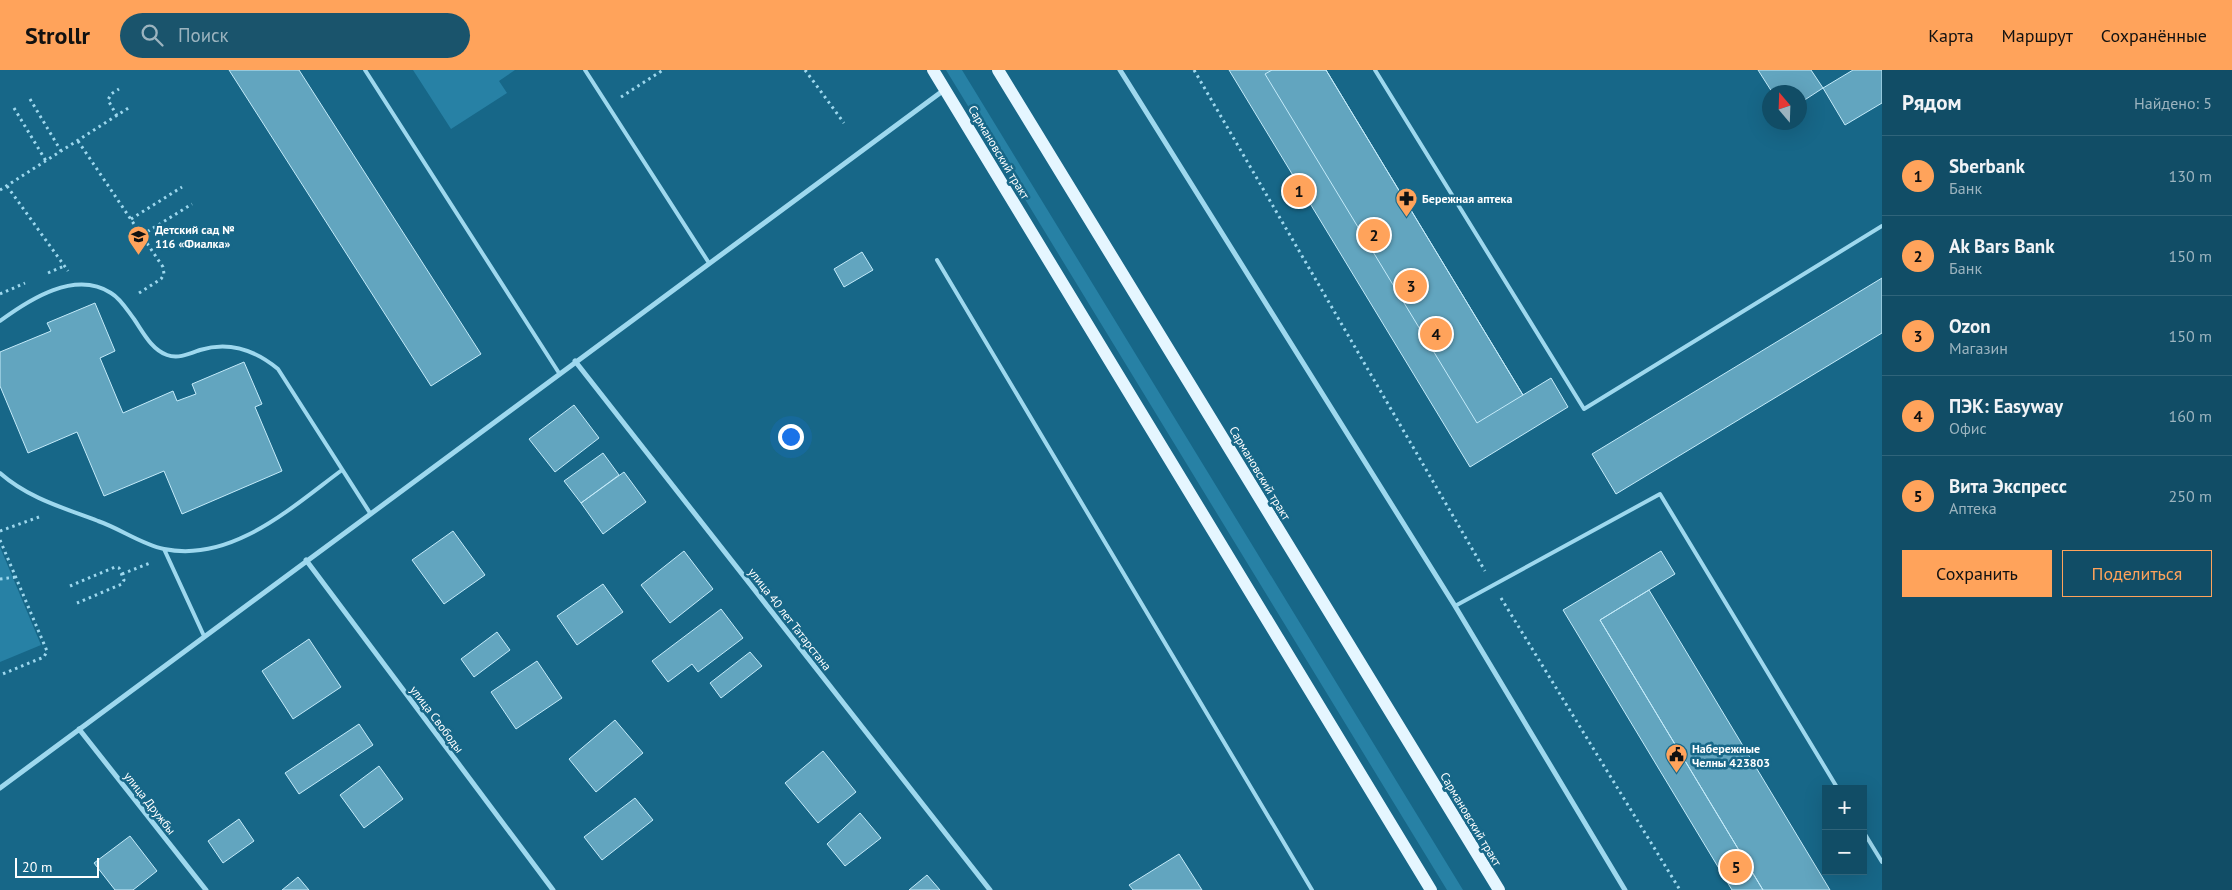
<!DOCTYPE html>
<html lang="ru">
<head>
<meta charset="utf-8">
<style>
	:root { --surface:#114d66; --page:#1a546c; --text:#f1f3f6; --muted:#9cb4bf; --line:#30647a; --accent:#ffa35b }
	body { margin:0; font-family:"PT Sans",sans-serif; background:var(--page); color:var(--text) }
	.controls { position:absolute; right:15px; bottom:15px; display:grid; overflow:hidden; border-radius:0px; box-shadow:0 5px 20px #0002 }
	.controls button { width:45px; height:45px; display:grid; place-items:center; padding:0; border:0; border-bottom:1px solid var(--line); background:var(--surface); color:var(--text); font:25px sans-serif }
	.compass { position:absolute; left:1762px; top:15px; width:45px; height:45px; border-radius:50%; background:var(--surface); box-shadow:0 5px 20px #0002; rotate:341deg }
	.scale { position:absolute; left:15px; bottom:12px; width:84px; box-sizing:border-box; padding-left:5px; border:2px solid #fff; border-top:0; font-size:14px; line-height:18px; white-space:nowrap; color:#fff; -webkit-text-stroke:4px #176788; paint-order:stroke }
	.you { position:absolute; left:790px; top:366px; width:18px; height:18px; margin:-12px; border:4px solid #fff; border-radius:50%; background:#1a73e8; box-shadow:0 0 0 8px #1a73e833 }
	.badge { display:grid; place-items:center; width:32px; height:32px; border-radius:50%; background:var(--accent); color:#111; font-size:16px; font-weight:700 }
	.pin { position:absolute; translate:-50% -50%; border:2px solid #fff; box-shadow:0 1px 5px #0006 }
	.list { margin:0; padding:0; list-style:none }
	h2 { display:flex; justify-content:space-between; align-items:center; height:65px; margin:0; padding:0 20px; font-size:21px }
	h2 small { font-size:16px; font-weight:400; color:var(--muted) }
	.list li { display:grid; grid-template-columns:32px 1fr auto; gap:15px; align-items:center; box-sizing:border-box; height:80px; padding:0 20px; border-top:1px solid var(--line) }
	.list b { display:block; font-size:19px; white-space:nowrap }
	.list p { margin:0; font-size:16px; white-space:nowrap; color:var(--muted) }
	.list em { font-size:16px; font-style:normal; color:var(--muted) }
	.actions { display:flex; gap:10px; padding:15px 20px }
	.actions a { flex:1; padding:11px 0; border:1px solid var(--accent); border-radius:0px; text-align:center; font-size:18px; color:var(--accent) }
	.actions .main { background:var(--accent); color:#111 }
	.icon { flex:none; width:28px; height:28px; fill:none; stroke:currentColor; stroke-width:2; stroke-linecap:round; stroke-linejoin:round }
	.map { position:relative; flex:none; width:1882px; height:820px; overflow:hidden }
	header { display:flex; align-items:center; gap:30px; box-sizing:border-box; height:70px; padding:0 25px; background:var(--accent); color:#111 }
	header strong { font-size:24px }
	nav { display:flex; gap:28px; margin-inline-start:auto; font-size:18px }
	.search { width:350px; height:45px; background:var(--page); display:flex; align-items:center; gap:12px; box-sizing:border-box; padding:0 18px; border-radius:28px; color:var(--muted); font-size:19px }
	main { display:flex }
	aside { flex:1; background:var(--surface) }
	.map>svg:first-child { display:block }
	.green { fill:#2781a5 }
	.building { fill:#62a5bf; stroke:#c4ebfa }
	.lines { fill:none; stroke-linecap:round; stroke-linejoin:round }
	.path { stroke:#9ed8ee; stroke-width:3; stroke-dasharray:2.5 4; stroke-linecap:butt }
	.service { stroke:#9ed8ee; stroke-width:4 }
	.minor { stroke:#9ed8ee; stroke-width:5 }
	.primary { stroke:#e5f6ff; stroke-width:12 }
	.labels { text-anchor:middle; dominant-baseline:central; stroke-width:5; stroke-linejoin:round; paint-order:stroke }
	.street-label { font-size:12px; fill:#fff; stroke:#176788 }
	.poi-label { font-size:12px; font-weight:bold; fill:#fff; stroke:#176788; text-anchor:start }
</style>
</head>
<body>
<header>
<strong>Strollr</strong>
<div class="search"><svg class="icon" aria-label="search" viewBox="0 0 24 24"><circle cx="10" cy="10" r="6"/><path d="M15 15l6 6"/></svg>Поиск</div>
<nav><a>Карта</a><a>Маршрут</a><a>Сохранённые</a></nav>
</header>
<main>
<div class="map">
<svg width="1882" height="820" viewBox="0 0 1882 820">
	<rect width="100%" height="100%" fill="#176788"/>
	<path class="green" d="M413,0H515L499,11L507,23L451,59Z
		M946,0H962L1463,820H1447Z
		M0,477L41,575L0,592Z"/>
	<path class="building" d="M229,0H299L481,284L431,316Z
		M1229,0H1326L1523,325L1551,308L1568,337L1470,397Z
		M1272,0H1326L1523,325L1477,353L1265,4Z
		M1758,0H1811L1823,18L1800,33V22H1772Z
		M1853,0H1882V33L1845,55L1823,18Z
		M862,182L873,200L844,217L834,199Z
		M1882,208V263L1616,424L1592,384Z
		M95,233L115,281L100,288L123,343L173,321L177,331L196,324L192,314L244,292L262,334L255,337L282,401L182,444L164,401L104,426L77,362L28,383L0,316V282L51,261L47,253Z
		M574,335L599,368L555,402L529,369Z
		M603,383L619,405L581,433L564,411Z
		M624,402L646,432L603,464L581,433Z
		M453,461L485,505L444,534L412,490Z
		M684,481L713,519L670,553L641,515Z
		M1661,481L1675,504L1600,550L1763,820H1732L1563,540Z
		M603,514L623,542L577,575L557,546Z
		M1649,520L1830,820H1763L1600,550Z
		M721,539L743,568L698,602L692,594L668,612L652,591Z
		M497,562L510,580L474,607L461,589Z
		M309,569L341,617L293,649L262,601Z
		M750,582L762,596L721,628L710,613Z
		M537,591L562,628L516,659L491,622Z
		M615,650L643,683L596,722L569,689Z
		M359,654L373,675L299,724L285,703Z
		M823,681L856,722L818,753L785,713Z
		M379,696L403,729L364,758L340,725Z
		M635,728L653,750L602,790L584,767Z
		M860,743L881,768L845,796L827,774Z
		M239,749L254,771L223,793L208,771Z
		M130,766L157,801L133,820H115L94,793Z
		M1179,784L1202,820H1133L1129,815Z
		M927,805L940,820H909Z
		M298,807L309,820H282Z"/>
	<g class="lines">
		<path class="path" d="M805,0L844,53
			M1194,0L1485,501
			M621,27L663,0
			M30,29L61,81
			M14,38L46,91
			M117,46L108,30L111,24L119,19
			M78,71L163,197L164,204L161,209L136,225
			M7,116L68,201
			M0,120L130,37
			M131,149L182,117
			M142,165L192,134
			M48,203L64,196
			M0,224L25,213
			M0,461L39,447
			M0,470L47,581L44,587L0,605
			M122,504L150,493
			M0,509L16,507
			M70,516L115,497L119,498L124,510L122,514L77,533
			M1501,528L1680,820"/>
		<path class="service" d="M365,0L559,303
			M585,0L709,193
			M1375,0L1584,339L1882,156
			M937,190L1312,820
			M0,251C30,229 75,200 111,223C121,229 127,240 134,249C143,262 151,279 167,285C178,289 189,284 200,280C229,271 255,280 278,299L370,443
			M0,403C28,428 64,438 98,451C121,459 141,474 164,479C232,493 292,437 342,400
			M164,479L204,566
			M1455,536L1660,424L1838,719
			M1863,761L1882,792"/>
		<path class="minor" d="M1120,0L1455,536L1625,820
			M575,291L990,820
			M306,490L553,820
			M79,659L206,820
			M0,718L944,20"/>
		<path class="primary" d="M933,0L1431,820
			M998,0L1499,820"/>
	</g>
	<defs>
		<symbol id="pharmacy-pin" viewBox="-11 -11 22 30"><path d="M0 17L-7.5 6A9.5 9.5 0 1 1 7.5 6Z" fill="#ffa35b" stroke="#176788"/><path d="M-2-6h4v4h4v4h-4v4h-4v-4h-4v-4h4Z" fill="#111"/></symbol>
		<symbol id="school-pin" viewBox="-11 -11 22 30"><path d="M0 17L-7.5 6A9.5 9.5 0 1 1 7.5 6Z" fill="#ffa35b" stroke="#176788"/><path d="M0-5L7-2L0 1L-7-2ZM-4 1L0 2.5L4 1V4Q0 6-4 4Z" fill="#111"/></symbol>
		<symbol id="civic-pin" viewBox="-11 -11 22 30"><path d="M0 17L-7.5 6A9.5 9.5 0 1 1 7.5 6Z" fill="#ffa35b" stroke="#176788"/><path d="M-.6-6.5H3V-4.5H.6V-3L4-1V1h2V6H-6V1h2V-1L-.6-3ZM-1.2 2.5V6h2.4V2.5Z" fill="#111"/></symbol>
	</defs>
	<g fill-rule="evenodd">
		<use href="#pharmacy-pin" x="1394" y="116" width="25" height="34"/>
		<use href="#school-pin" x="126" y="154" width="25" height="34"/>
		<use href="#civic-pin" x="1664" y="672" width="25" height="34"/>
	</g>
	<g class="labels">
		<g class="street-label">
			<text transform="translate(999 82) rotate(59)">Сармановский тракт</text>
			<text transform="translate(1260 403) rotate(59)">Сармановский тракт</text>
			<text transform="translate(790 549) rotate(52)">улица 40 лет Татарстана</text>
			<text transform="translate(437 649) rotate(53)">улица Свободы</text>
			<text transform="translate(150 733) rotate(52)">улица Дружбы</text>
			<text transform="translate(1471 749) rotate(59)">Сармановский тракт</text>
		</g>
		<g class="poi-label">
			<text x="1422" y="128">Бережная аптека</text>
			<text x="155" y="159">Детский сад №<tspan x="155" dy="14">116 «Фиалка»</tspan></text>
			<text x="1692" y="678">Набережные<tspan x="1692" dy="14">Челны 423803</tspan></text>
		</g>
	</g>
</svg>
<div class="controls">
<button>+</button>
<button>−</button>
</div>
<svg class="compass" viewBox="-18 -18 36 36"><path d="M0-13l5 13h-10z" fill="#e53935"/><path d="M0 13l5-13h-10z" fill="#9cb4bf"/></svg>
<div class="scale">20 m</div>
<div class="you"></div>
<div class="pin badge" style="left:1299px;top:121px">1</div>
<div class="pin badge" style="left:1374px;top:165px">2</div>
<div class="pin badge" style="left:1411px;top:216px">3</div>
<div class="pin badge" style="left:1436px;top:264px">4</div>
<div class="pin badge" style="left:1736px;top:797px">5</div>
</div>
<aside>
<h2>Рядом<small>Найдено: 5</small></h2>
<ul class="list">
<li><span class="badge">1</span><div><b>Sberbank</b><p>Банк</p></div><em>130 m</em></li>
<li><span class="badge">2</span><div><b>Ak Bars Bank</b><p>Банк</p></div><em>150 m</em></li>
<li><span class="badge">3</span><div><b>Ozon</b><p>Магазин</p></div><em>150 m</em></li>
<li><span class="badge">4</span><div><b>ПЭК: Easyway</b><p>Офис</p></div><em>160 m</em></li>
<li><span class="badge">5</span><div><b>Вита Экспресс</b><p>Аптека</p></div><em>250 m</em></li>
</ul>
<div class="actions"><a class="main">Сохранить</a><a>Поделиться</a></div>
</aside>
</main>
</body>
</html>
